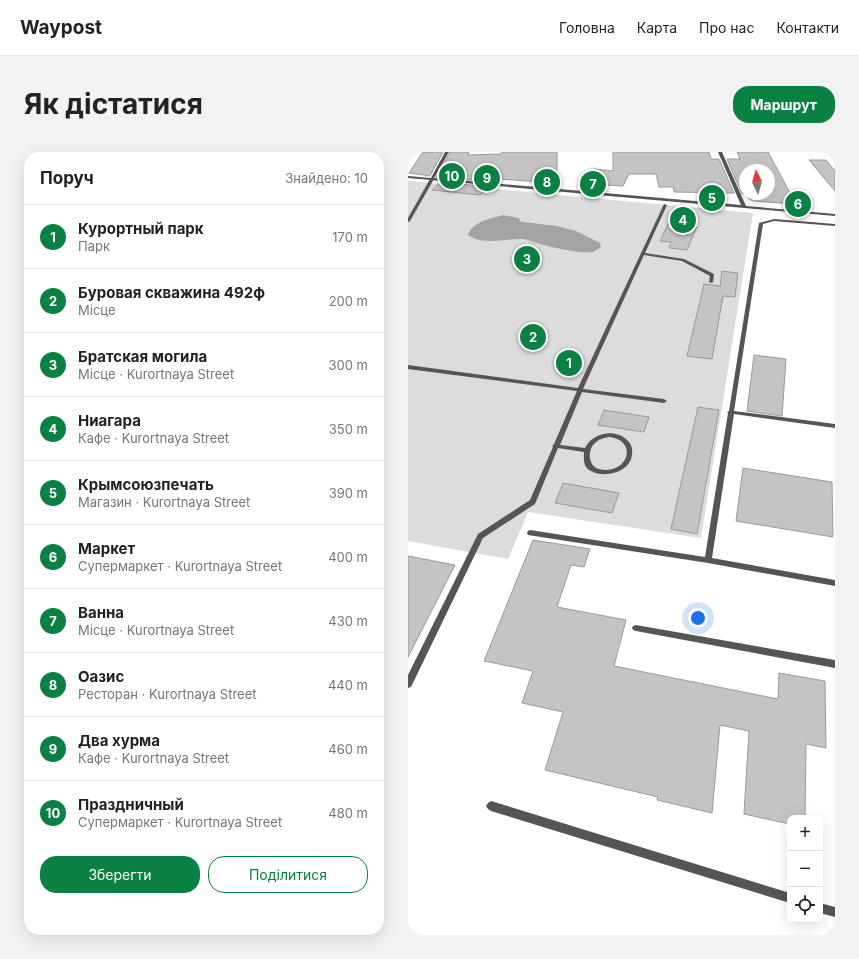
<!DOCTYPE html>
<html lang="uk">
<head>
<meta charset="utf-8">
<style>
	:root { --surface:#fff; --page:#f2f2f2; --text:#222; --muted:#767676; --line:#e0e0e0; --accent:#0b8043 }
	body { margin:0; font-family:Inter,sans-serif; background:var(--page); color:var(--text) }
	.controls { position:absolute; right:12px; bottom:12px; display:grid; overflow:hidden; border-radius:8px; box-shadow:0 4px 16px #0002 }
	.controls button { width:36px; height:36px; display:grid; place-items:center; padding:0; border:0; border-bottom:1px solid var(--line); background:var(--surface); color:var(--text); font:20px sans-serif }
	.compass { position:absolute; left:331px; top:12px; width:36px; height:36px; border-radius:50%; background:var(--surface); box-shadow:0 4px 16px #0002; rotate:355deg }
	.you { position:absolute; left:290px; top:466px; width:14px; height:14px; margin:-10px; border:3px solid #fff; border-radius:50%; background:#1a73e8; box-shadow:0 0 0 6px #1a73e833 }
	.badge { display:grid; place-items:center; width:26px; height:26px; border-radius:50%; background:var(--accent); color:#fff; font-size:13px; font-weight:700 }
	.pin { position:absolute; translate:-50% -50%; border:2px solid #fff; box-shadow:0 1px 4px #0006 }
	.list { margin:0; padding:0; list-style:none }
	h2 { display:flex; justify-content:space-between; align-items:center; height:52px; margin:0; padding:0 16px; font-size:17px }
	h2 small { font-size:13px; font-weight:400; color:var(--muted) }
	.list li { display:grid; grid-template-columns:26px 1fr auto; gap:12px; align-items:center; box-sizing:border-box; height:64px; padding:0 16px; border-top:1px solid var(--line) }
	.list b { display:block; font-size:15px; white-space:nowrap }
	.list p { margin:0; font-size:13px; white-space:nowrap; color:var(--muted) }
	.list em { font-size:13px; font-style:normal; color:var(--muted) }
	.actions { display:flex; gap:8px; padding:12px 16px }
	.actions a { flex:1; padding:9px 0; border:1px solid var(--accent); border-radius:16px; text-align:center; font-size:14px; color:var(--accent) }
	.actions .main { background:var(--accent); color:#fff }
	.icon { flex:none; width:22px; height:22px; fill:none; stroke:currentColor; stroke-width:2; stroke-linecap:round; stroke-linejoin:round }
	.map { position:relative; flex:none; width:427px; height:783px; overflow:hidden; border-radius:16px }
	header { display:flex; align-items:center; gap:24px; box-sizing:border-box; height:56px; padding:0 20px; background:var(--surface); border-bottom:1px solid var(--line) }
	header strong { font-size:19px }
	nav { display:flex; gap:22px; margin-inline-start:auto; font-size:14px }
	.intro { display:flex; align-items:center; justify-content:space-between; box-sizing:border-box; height:96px; padding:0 24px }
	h1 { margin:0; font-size:28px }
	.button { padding:10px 18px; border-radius:16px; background:var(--accent); color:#fff; font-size:14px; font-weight:700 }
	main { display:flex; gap:24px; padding:0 24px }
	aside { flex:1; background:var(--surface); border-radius:16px; box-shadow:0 4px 16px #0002 }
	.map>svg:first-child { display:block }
	.green { fill:#dcdcdc }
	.water { fill:#a3a3a3 }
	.building { fill:#c4c4c4; stroke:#999 }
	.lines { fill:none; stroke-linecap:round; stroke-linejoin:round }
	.lane { fill:#555; fill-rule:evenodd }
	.street { fill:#555; fill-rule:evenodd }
</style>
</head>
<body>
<header>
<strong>Waypost</strong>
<nav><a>Головна</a><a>Карта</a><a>Про нас</a><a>Контакти</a></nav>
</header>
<div class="intro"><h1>Як дістатися</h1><a class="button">Маршрут</a></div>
<main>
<aside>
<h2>Поруч<small>Знайдено: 10</small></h2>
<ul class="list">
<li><span class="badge">1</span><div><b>Курортный парк</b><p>Парк</p></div><em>170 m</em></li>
<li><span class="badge">2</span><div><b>Буровая скважина 492ф</b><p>Місце</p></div><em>200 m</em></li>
<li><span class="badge">3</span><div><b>Братская могила</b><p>Місце · Kurortnaya Street</p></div><em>300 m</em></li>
<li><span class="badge">4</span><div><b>Ниагара</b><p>Кафе · Kurortnaya Street</p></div><em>350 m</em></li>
<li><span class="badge">5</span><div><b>Крымсоюзпечать</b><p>Магазин · Kurortnaya Street</p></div><em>390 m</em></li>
<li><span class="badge">6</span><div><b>Маркет</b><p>Супермаркет · Kurortnaya Street</p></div><em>400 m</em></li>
<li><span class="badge">7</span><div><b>Ванна</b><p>Місце · Kurortnaya Street</p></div><em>430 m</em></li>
<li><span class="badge">8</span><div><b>Оазис</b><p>Ресторан · Kurortnaya Street</p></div><em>440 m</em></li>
<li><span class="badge">9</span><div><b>Два хурма</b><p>Кафе · Kurortnaya Street</p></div><em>460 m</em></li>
<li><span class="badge">10</span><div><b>Праздничный</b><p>Супермаркет · Kurortnaya Street</p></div><em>480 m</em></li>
</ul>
<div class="actions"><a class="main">Зберегти</a><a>Поділитися</a></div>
</aside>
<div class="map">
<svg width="427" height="783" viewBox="0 0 427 783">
	<rect width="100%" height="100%" fill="#fff"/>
	<path class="green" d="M0,29L345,61L293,386L120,360L100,407L0,389Z"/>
	<path class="water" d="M95,63L111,66L112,69L115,70L149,74L168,79L192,91L193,95C190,97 187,99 185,100C175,102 146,96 136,93C128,91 122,88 115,87C97,86 75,94 60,83C65,69 82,67 95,63Z"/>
	<path class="building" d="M19,0H35L22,24L1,21L14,1Z
		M42,0H61L60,3L93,2L94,0H149V31L90,27L86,30L28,25Z
		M205,0H301L303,7H311L326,41L266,40L265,35H251L248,22H221L215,34L198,33L200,31L177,29L186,17L205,19Z
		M329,0H360L388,52L345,49L341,47L338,42H361V18H337V42H334L319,7H332Z
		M401,8H418L427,19V39Z
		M33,30L81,35L72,43L24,38Z
		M269,64L285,65L281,73L289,74L279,98L261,96L263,90L252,89L261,70L265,71Z
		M314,119L330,121L327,145L315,144L304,207L279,204L296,132L312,134Z
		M346,203L378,207L374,264L339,259Z
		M290,255L311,258L289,382L263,377Z
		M196,258L241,265L236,280L190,273Z
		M335,316L424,330L425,385L328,369Z
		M155,331L211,341L204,361L147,351Z
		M125,388L182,397L176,415L163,413L149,455L218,468L206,514L370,547L371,521L417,529L418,596L398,592L397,666H382V672L336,662L341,579L312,573L304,661L249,648L250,645L137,618L155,560L114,551L125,519L76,509Z
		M0,404L47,413L0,505Z"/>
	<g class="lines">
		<path class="lane" d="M24,26L26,27L2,69L0,70V66L22,27Z
			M256,52L259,53L237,101L276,107L306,122L305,130L303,131L301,130L302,124L274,109L236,103L175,237L256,247L259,249L256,251L174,240L152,293L177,296C184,281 207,276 219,288C223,291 225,297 224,302C223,323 188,328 178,315C175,310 176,305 176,300L150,296L127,352L75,386L3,535L0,536V523L70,382L122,348L145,295L144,294L146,292L169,239L0,217V213L170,236ZM201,285C231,288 220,324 191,317C180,314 179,298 187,291C191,287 196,286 201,285Z
			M366,67L427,72V74L366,69L355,72L326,259L427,272V276L326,262L304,406L427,428V434L300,411L120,383L119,381L120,379L122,378L297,405L320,261L319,260L321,259L351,71Z
			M228,473L427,508V516L228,479L225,478L224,476L225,474Z
			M83,649L382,741V751L83,659L80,657L78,654L80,651Z
			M412,751L427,755V765L412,761Z"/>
		<path class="street" d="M37,0H41L26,26L333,53L310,0H314L338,54L427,62V64L0,26V24L23,26Z
			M421,0H425L427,2V5Z"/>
	</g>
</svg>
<div class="controls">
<button>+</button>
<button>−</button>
<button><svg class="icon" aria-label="locate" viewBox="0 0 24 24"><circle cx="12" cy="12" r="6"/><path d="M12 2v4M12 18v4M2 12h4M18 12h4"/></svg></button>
</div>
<svg class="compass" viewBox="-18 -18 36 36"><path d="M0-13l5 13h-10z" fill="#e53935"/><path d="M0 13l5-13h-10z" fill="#767676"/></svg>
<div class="you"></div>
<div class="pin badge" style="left:161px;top:211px">1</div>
<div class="pin badge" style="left:125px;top:185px">2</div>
<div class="pin badge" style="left:119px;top:107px">3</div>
<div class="pin badge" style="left:275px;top:68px">4</div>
<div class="pin badge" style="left:304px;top:46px">5</div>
<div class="pin badge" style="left:390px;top:52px">6</div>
<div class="pin badge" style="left:185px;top:32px">7</div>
<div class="pin badge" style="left:139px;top:30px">8</div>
<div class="pin badge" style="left:79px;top:26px">9</div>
<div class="pin badge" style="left:44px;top:24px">10</div>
</div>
</main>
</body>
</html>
